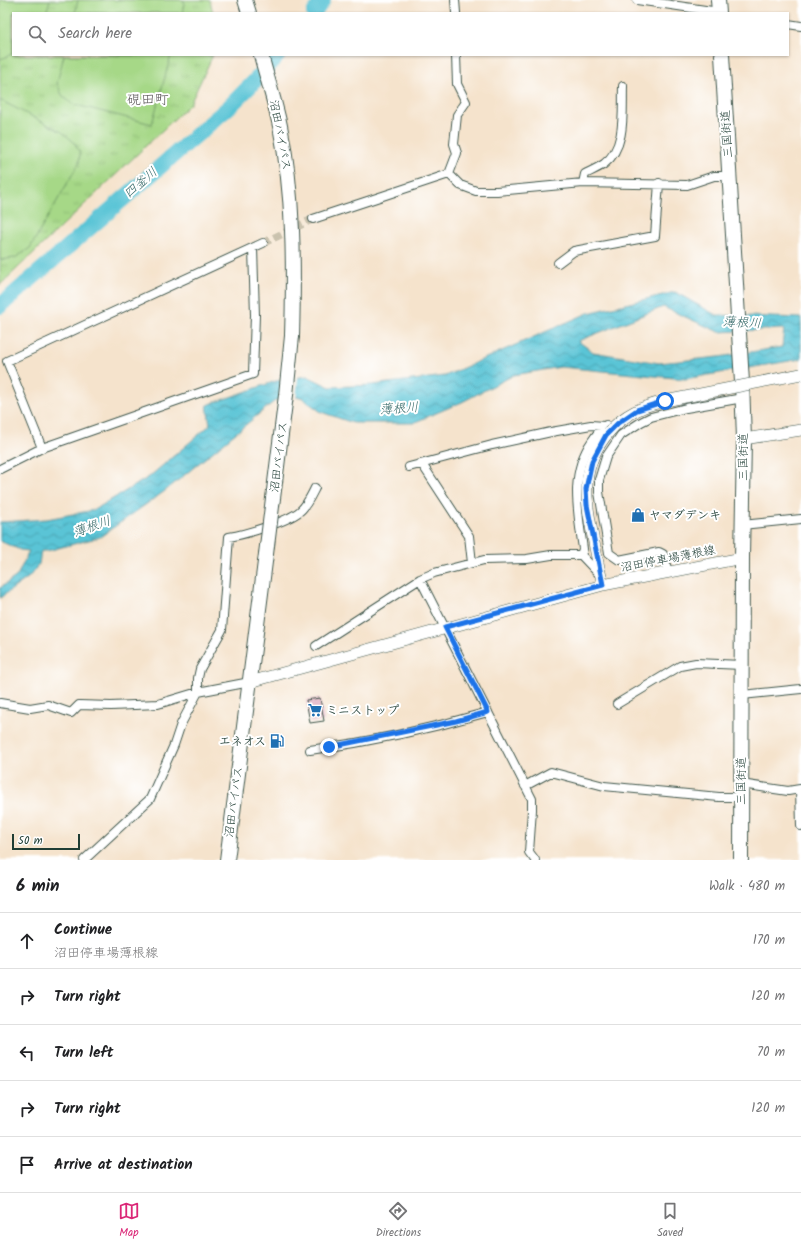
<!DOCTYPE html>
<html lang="en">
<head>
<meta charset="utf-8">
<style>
	:root { --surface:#fff; --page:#f2f2f2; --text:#202124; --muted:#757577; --line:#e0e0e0; --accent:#db2777 }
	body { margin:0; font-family:Kalam,"Klee One",sans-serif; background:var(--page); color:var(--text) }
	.scale { position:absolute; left:12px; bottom:10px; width:68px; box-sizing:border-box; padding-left:4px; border:2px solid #1f3d34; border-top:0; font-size:11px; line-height:14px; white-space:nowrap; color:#1f3d34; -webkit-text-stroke:3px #fff; paint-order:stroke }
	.stop { position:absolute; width:12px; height:12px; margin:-9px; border:3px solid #1a73e8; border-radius:50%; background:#fff }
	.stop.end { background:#1a73e8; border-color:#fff; box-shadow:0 1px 4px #0008 }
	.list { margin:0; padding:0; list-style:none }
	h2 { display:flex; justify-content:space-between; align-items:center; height:52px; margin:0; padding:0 16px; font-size:17px }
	h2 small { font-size:13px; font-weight:400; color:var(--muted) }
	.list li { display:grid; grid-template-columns:26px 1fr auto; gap:12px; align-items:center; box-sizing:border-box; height:56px; padding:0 16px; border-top:1px solid var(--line) }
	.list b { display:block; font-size:15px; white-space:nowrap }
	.list p { margin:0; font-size:13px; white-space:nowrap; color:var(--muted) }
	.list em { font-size:13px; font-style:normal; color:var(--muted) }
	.icon { flex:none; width:22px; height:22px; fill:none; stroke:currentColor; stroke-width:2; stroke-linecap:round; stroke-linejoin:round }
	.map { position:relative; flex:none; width:801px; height:860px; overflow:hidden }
	.search { position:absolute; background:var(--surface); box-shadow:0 1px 3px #0004; left:12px; right:12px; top:12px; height:44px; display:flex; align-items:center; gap:10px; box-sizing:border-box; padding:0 14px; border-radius:0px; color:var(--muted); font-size:15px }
	.sheet { height:332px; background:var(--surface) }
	nav { display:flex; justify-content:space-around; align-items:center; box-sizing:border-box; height:56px; border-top:1px solid var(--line); background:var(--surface); font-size:11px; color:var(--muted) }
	nav a { display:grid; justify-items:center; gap:2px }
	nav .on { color:var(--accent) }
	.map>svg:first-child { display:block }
	.park { fill:url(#park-tufts); stroke:#628a5e }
	.pitch { fill:#a6d887; stroke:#628a5e }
	.water { fill:url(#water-waves); stroke:#3c8085; fill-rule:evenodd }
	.pier { fill:#f5e3cc }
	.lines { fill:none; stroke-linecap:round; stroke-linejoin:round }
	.river { stroke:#5ac4d6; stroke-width:16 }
	.building { fill:#d591a8 }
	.street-tunnel { stroke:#cac2ae; stroke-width:8; stroke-dasharray:8 4; stroke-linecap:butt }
	.street-casing { stroke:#3f564b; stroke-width:10 }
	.secondary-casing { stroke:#3f564b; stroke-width:12 }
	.highway-casing { stroke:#3f564b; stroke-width:16 }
	.street { stroke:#fff; stroke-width:8 }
	.secondary { stroke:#fff; stroke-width:11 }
	.highway { stroke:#fff; stroke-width:14 }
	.secondary-bridge-casing { stroke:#3f564b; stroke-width:12; stroke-linecap:butt }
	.highway-bridge-casing { stroke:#3f564b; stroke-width:16; stroke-linecap:butt }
	.secondary-bridge { stroke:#fff; stroke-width:11 }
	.highway-bridge { stroke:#fff; stroke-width:14 }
	.route { stroke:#1a73e8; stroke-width:5 }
	.labels { text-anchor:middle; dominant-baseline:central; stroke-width:4; stroke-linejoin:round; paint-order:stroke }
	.street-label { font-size:12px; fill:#1f3d34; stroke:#fff }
	.poi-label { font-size:12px; font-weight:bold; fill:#1f3d34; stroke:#fff; text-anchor:start }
	.water-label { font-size:13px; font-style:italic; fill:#316665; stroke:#fff }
	.quarter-label { font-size:14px; fill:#5f5a5d; stroke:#fff }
</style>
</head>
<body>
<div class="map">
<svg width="801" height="860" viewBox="0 0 801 860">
	<defs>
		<pattern id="park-tufts" width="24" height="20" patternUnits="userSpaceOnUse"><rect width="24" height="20" fill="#a6d887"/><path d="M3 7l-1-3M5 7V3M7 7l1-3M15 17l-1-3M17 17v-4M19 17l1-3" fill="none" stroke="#8eba75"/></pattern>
		<pattern id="water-waves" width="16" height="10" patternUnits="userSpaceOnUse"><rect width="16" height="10" fill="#5ac4d6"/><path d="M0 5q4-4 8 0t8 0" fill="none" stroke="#4aa0ae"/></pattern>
	</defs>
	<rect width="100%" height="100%" fill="#fff"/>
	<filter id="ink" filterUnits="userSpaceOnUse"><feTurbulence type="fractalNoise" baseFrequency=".025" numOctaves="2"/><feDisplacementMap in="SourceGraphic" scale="8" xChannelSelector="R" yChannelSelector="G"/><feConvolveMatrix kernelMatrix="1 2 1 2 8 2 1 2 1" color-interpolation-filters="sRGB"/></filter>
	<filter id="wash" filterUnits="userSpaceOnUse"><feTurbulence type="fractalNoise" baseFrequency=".012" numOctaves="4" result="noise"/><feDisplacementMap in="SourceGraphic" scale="16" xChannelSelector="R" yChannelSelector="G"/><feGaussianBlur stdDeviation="0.9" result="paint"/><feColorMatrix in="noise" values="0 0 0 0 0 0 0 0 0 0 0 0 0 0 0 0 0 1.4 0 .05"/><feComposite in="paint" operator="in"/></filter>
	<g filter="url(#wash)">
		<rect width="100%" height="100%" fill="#f5e3cc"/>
		<path class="park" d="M0,0H210L213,13H13V55H213L190,104L0,285Z"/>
		<path class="pitch" d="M0,0H50L46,13H13V53L6,57L0,59Z
			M78,0H184V4L182,13H75Z
			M64,55H171L152,124L72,104L62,95L57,83Z
			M0,100L62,132L74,142L80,153L79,163L30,248L15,258L0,260Z"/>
		<path class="water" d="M675,292L716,315L801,318V359L685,379L561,367L514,375L462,402L413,423H353L321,412L301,397L276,400L165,491L100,537L47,551H41L39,564L29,577L0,598V588L17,576L29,551L20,550L0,541V522L47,519L94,510L149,477L210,425L207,405L276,381L307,376L330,387L372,385L445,376L588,313ZM663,307L719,332L784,329L782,347L719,357L659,363L593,352L578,341Z"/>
		<path class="pier" d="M298,375L296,399L279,402L281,378Z"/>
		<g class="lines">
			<path class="river" d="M314,13L323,0
				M0,306L230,106L254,82L278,55"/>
		</g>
		<g id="blocks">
			<path class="building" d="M320,698L324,721L310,723L306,700Z"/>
		</g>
	</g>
	<g filter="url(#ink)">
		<use href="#blocks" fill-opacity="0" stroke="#3f564b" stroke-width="1"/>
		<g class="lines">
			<path class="street-tunnel" d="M263,243L313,219"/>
			<defs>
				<path id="street" d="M455,0L456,13
					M637,0L719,12
					M788,24L801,26
					M449,174L460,185L476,191H497L583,183L687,185L714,176H729
					M449,174L457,153L454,144L457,115L466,102L457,84L456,55
					M583,183L585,174C591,171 598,168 604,164C627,147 622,111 623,86
					M313,219L449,174
					M558,263L574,251L655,236L659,183
					M42,448L7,361L263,243
					M422,464L469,536L472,563
					M409,467L492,445L551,432L591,425L604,426
					M0,469L42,448L253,374L255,315L253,248
					M742,525L801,519
					M581,555L583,549C578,512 569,474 592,441C596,435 600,429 606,425
					M668,572L663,554L659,552L619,560L609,553L599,492V480L606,457L621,435L641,422L651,417L686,408L743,398
					M420,579L532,799V810L529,852L535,860
					M316,646L420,579L434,573L484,560L527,559L551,555H581L600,575
					M742,695L801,689
					M0,703L30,708L48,705L71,713L79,705L111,706L158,704L198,692L250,682
					M617,704L680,666L696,663L742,665
					M310,750C370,742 430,729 488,712
					M741,784L788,791L800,789L801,826
					M525,786L551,772L604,786L719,797H741
					M84,860L150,799L174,745L181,724L198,692V678L200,669L222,630L229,537C246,534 287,522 300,511C307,505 311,496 315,488"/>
				<path id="secondary" d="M744,439L801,430
					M603,585C599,569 596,553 593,537C585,496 580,466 609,432
					M250,682L603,585L742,558"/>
				<path id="highway" d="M245,0L249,13
					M718,0L719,13
					M261,55C267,78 275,102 280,126C294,194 294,266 292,336
					M722,55L742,382L744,439L742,558L741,860
					M227,860L266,554"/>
			</defs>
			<use href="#street" class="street-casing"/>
			<use href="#secondary" class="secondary-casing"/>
			<use href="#highway" class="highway-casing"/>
			<use href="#street" class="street"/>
			<use href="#secondary" class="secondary"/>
			<use href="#highway" class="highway"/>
			<defs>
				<path id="secondary-bridge" d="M609,432C624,414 643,406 665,401L801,374"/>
				<path id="highway-bridge" d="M266,554L286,395L292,336"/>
			</defs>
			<use href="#secondary-bridge" class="secondary-bridge-casing"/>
			<use href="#highway-bridge" class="highway-bridge-casing"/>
			<use href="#secondary-bridge" class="secondary-bridge"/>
			<use href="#highway-bridge" class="highway-bridge"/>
		</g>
	</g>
	<g class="lines" filter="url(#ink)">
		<path class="route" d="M329,747L456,721L488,712L445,627L603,585L587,505L586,489L592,461L606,435L618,423L637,410L665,401"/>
	</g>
	<defs>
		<symbol id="shop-bare" viewBox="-9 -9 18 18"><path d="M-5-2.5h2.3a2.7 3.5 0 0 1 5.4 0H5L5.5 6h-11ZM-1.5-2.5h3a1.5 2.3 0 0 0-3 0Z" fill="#1f6fb2" stroke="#fff" stroke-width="2.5" paint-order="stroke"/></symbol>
		<symbol id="supermarket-bare" viewBox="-9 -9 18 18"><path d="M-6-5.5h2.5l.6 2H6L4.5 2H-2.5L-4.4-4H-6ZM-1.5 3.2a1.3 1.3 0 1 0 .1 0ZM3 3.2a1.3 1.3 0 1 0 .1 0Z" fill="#1f6fb2" stroke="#fff" stroke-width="2.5" paint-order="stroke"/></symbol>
		<symbol id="fuel-bare" viewBox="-9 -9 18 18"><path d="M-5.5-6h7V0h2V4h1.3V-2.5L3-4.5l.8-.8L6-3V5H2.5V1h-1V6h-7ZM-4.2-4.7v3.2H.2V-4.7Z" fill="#1f6fb2" stroke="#fff" stroke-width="2.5" paint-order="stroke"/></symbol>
	</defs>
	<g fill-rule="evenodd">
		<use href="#shop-bare" x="628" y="505" width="20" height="20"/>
		<use href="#supermarket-bare" x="305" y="700" width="20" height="20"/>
		<use href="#fuel-bare" x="267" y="731" width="20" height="20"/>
	</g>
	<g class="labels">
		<g class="street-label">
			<text transform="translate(727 134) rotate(-94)">三国街道</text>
			<text transform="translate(280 135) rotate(79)">沼田バイパス</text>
			<text transform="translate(279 457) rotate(-83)">沼田バイパス</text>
			<text transform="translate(743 457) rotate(-90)">三国街道</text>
			<text transform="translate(668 559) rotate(-11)">沼田停車場薄根線</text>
			<text transform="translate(741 781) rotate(-90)">三国街道</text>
			<text transform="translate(234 802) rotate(-82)">沼田バイパス</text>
		</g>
		<g class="poi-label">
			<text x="649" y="515">ヤマダデンキ</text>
			<text x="326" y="710">ミニストップ</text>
			<text x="266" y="741" text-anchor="end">エネオス</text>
		</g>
		<g class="water-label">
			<text transform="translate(141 183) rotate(-41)">四釜川</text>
			<text transform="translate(742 323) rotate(3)">薄根川</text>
			<text transform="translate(399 409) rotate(-4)">薄根川</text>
			<text transform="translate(92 527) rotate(-19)">薄根川</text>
		</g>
		<g class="quarter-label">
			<text x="148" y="100">硯田町</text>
		</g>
	</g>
</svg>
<div class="scale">50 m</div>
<div class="stop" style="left:665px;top:401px"></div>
<div class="stop end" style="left:329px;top:747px"></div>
<div class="search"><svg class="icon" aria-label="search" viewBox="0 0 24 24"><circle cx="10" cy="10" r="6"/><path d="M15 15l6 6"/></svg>Search here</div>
</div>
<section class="sheet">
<h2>6 min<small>Walk · 480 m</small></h2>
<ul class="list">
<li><svg class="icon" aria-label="ahead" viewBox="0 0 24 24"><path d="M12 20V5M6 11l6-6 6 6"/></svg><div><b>Continue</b><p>沼田停車場薄根線</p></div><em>170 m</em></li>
<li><svg class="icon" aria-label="right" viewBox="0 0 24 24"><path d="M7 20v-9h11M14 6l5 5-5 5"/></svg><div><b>Turn right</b></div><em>120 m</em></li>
<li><svg class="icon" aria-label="left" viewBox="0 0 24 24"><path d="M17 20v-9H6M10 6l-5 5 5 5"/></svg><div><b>Turn left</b></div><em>70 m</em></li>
<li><svg class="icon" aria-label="right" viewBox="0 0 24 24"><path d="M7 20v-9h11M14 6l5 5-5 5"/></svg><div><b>Turn right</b></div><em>120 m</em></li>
<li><svg class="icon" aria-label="arrive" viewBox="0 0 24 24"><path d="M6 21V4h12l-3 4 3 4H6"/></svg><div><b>Arrive at destination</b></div></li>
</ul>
</section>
<nav>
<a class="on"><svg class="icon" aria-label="map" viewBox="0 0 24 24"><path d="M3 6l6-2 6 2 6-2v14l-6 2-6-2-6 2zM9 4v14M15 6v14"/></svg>Map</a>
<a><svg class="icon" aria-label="directions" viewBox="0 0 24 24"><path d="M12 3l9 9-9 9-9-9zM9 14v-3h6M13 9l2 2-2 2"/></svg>Directions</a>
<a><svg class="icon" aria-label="saved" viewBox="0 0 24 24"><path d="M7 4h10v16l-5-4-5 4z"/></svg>Saved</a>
</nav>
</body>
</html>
